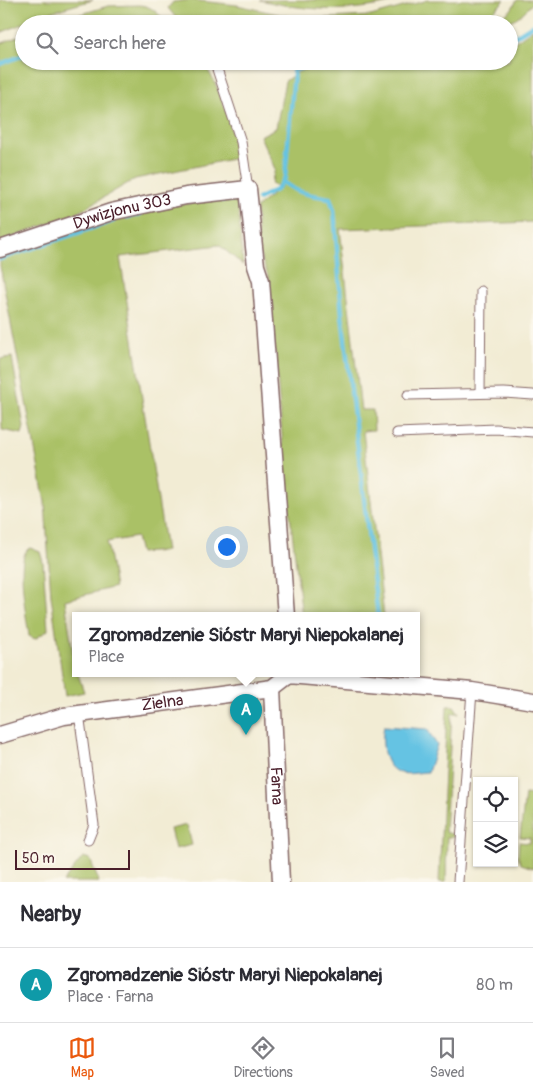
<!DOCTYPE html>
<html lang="en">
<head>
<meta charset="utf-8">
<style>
	:root { --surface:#fff; --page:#f7f7f7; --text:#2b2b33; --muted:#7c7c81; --line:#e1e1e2; --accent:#ea580c }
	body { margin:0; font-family:Pangolin,sans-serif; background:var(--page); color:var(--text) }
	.controls { position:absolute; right:15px; bottom:15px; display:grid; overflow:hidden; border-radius:0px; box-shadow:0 1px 4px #0004 }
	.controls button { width:45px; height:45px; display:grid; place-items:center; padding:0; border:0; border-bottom:1px solid var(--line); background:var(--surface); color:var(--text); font:25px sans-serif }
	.scale { position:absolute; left:15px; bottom:12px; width:115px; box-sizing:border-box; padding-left:5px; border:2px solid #4a1f2b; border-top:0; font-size:14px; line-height:18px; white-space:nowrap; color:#4a1f2b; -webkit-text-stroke:4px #fbf7ec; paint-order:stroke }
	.you { position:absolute; left:226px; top:546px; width:18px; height:18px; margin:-12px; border:4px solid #fff; border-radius:50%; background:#1a73e8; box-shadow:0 0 0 8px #1a73e833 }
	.badge { display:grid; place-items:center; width:32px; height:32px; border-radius:50%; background:var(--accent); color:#fff; font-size:16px; font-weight:700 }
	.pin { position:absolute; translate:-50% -41px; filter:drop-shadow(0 1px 2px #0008) }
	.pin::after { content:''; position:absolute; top:26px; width:18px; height:15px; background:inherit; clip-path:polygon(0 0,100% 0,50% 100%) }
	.popup { position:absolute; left:72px; top:612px; width:348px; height:65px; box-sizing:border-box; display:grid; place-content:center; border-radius:0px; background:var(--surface); filter:drop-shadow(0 1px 4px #0005); font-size:16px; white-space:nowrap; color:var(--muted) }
	.popup b { font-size:19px; color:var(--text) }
	.popup::after { content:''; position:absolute; left:50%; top:100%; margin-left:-10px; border:10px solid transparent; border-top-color:var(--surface) }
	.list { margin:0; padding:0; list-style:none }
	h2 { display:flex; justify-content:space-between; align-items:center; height:65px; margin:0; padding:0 20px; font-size:21px }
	h2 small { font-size:16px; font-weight:400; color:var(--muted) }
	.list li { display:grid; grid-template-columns:32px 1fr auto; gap:15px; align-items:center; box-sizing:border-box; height:75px; padding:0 20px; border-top:1px solid var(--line) }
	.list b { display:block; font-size:19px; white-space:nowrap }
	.list p { margin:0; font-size:16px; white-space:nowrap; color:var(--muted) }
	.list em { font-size:16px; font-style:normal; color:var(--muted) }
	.icon { flex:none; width:28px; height:28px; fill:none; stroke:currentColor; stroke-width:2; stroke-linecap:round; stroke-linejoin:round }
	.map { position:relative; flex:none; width:533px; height:882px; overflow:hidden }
	.search { position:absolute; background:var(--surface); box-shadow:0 1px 4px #0004; left:15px; right:15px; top:15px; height:55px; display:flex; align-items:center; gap:12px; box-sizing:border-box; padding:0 18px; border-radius:28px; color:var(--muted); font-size:19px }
	.sheet { height:140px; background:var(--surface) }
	nav { display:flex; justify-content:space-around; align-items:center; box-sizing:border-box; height:70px; border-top:1px solid var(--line); background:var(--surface); font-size:14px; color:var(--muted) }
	nav a { display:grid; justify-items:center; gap:2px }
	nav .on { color:var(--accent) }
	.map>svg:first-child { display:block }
	.green { fill:#aac166; stroke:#7a7048 }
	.water { fill:#65c3e3; stroke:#587187 }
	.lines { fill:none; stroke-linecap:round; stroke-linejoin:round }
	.stream { stroke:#65c3e3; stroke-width:4.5 }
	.lane-casing { stroke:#856766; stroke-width:11 }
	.street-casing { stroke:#856766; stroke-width:19 }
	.lane { stroke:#fff; stroke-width:9 }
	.street { stroke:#fff; stroke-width:16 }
	.labels { text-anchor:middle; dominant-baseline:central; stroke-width:4; stroke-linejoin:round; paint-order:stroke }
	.street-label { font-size:16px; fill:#4a1f2b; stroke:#fbf7ec }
</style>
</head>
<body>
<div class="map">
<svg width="533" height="882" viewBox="0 0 533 882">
	<rect width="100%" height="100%" fill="#fbf7ec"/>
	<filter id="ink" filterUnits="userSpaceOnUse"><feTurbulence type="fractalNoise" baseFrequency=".02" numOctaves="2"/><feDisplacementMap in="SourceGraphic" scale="10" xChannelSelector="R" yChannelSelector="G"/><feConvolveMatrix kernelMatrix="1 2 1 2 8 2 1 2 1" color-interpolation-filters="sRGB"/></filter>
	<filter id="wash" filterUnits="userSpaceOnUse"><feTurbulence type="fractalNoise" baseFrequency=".0096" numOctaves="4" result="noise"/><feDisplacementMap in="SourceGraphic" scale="20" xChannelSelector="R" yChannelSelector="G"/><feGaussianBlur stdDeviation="1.12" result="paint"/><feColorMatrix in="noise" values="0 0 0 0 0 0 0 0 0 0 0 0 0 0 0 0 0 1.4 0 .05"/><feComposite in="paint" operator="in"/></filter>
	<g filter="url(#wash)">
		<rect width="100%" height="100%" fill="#f2ecd4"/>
		<path class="green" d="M0,0H93L54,11L0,33Z
			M190,0L237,5L291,17L289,24H181L168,8L173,2Z
			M260,0H400C355,14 305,11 260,0Z
			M428,0H505L488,17L475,24H308V19L371,16Z
			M517,0H533V2C522,16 511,24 493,24L511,10Z
			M137,5C152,5 158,13 167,24H48L108,6Z
			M533,29V222L340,229L361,410H373L374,430L363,431L384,616H302L285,472L269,278L258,250L256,208L281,187L271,184L275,169L260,136L276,128L285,81L298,72L327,61H509V46Z
			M24,34V61H201C221,84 232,129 237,158L135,179L77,213L0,242V44Z
			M234,198L238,207L243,265L219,245L120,257L166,551L140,553L136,537L107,542L115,587L65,600L76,674H78L84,692L65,696L51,596L45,502L0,266V254L137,210Z
			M12,357L24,427L22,434L2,430L0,359Z
			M30,548L40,552L43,562L48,630L35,639L29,636C27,620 14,553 30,548Z
			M447,706H454L459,713H452L445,832L455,835L454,837H447L446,882H439Z
			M525,794L533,795V868L521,864L518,856L519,842L530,843V838L520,837Z
			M187,825L192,845L175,849L170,829Z
			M83,857L90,859L99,882H63Z"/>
		<path class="water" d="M384,726L427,729L437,745L428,772C420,772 408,775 401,773C382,769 381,740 384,726Z"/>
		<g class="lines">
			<path class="stream" d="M509,40L533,25
				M0,64L24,55
				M293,71L320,61
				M283,182C298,194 311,195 330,198L334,210L342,315L378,616
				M258,199L276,190L285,178L295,61
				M222,200L234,199L243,202V205
				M127,217L140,214
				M0,259L113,221"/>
		</g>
	</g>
	<g filter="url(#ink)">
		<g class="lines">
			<defs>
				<path id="lane" d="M217,69L241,142L248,189
					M480,393L481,291
					M408,395L504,393L533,395
					M397,433L496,429L533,432
					M79,713L94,825L88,840
					M458,882L472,691"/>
				<g id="street">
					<path id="s1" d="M0,249L111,212L186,196L248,189L256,266L261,281L286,616"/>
					<path id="s2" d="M272,688L281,882"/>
					<path id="s3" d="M0,735L64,716L272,688L289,675L472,691L533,701"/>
				</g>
			</defs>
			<use href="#lane" class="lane-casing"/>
			<use href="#street" class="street-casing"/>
			<use href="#lane" class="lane"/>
			<use href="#street" class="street"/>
		</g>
	</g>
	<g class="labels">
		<g class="street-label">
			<text stroke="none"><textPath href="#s1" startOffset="128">Dywizjonu 303</textPath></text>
			<text stroke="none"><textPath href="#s3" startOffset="166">Zielna</textPath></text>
			<text stroke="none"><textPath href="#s2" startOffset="98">Farna</textPath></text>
		</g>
	</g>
</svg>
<div class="controls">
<button><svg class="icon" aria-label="locate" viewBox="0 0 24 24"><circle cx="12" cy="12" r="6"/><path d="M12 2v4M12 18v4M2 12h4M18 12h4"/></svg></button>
<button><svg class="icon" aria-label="layers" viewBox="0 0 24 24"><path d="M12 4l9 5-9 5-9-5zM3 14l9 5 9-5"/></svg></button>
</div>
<div class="scale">50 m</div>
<div class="you"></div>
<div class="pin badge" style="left:246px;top:735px;background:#0f9aa8">A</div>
<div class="popup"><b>Zgromadzenie Sióstr Maryi Niepokalanej</b>Place</div>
<div class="search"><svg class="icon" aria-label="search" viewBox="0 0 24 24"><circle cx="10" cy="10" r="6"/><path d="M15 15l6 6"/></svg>Search here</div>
</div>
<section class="sheet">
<h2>Nearby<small></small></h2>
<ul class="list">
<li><span class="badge" style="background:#0f9aa8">A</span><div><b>Zgromadzenie Sióstr Maryi Niepokalanej</b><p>Place · Farna</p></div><em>80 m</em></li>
</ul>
</section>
<nav>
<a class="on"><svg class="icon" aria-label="map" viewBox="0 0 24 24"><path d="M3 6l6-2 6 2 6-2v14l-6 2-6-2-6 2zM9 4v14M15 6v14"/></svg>Map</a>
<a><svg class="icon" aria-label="directions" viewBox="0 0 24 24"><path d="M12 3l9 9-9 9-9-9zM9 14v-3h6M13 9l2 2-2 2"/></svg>Directions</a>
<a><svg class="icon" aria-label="saved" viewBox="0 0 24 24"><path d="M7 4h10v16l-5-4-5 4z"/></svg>Saved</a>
</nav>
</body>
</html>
